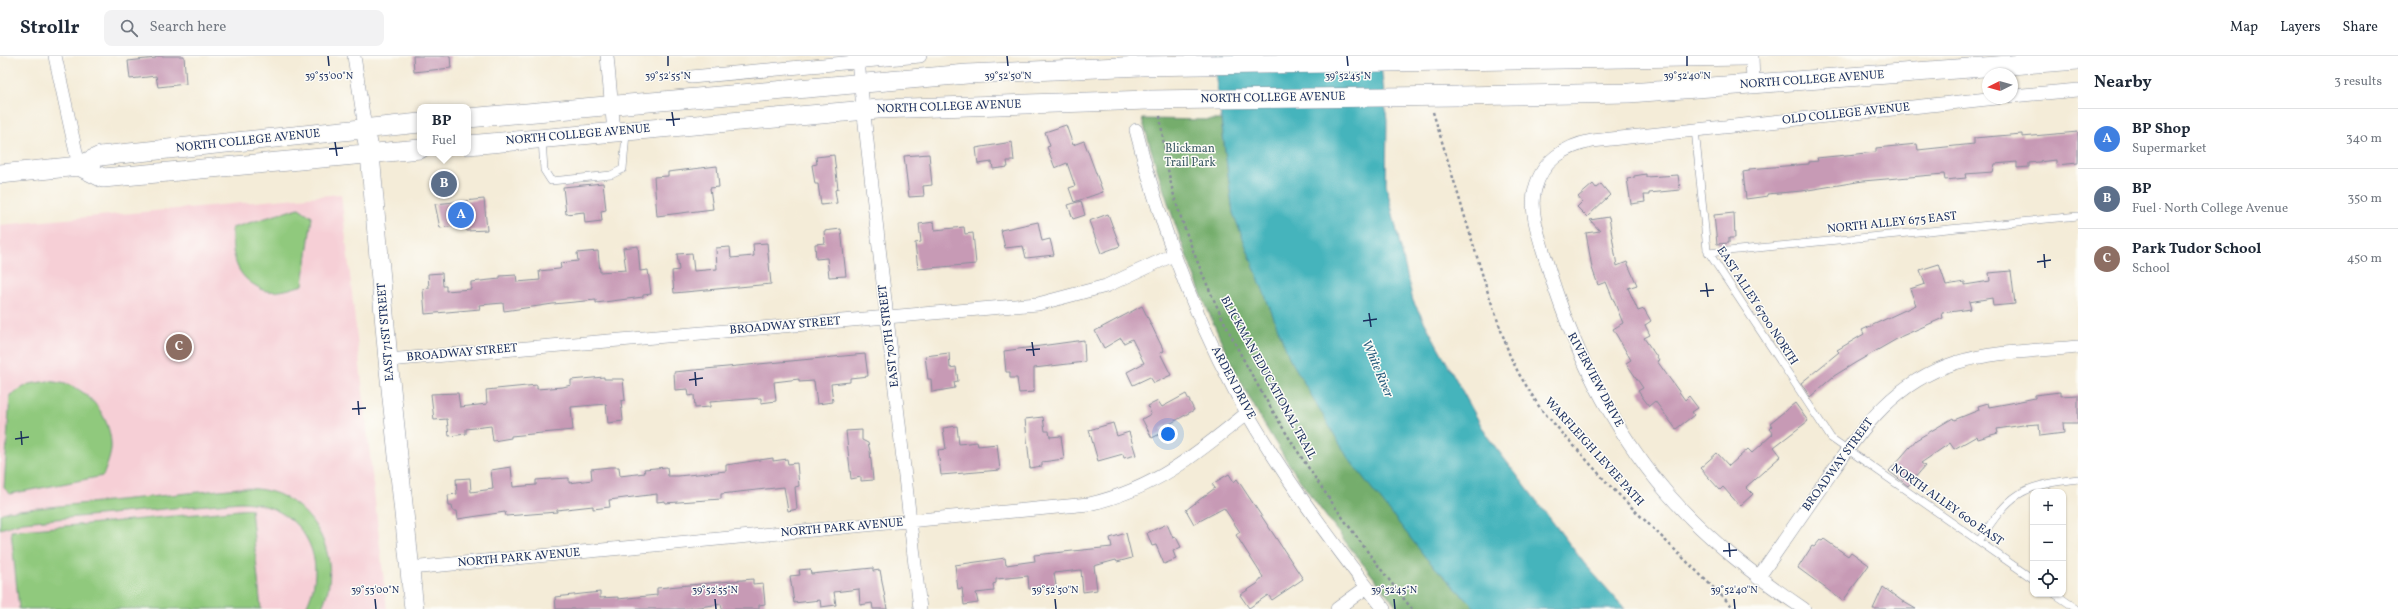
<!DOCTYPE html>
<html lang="en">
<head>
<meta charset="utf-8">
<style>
	:root { --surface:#fff; --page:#f2f2f3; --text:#1f2937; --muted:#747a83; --line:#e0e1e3; --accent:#0f766e }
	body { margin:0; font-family:Vollkorn,serif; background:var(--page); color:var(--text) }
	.controls { position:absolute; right:12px; bottom:12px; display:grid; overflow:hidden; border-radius:8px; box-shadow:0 1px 3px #0004 }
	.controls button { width:36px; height:36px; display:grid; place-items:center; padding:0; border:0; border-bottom:1px solid var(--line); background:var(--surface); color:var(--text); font:20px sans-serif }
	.compass { position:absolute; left:1982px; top:12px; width:36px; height:36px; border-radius:50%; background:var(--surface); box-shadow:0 1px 3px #0004; rotate:265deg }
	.you { position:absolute; left:1168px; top:378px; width:14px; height:14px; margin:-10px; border:3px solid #fff; border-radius:50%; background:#1a73e8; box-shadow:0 0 0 6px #1a73e833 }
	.badge { display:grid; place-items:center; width:26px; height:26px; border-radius:50%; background:var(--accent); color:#fff; font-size:13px; font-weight:700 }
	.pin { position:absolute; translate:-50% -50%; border:2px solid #fff; box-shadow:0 1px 4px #0006 }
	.popup { position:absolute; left:417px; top:48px; width:54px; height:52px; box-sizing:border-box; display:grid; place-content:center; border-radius:8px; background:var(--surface); filter:drop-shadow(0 1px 3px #0005); font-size:13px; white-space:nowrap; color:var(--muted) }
	.popup b { font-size:15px; color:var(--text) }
	.popup::after { content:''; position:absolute; left:50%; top:100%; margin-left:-8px; border:8px solid transparent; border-top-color:var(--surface) }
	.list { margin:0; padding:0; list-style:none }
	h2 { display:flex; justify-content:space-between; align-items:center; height:52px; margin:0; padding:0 16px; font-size:17px }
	h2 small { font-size:13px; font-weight:400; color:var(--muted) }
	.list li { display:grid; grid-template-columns:26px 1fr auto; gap:12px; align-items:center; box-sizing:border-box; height:60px; padding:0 16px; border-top:1px solid var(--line) }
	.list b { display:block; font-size:15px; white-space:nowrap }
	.list p { margin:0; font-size:13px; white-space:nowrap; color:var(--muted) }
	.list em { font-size:13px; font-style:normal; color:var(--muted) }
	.icon { flex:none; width:22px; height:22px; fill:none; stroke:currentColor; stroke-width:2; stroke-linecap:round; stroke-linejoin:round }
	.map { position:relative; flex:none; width:2078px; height:553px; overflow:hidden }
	header { display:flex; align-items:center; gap:24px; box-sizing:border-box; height:56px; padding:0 20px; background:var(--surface); border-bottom:1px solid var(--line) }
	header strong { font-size:19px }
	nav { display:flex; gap:22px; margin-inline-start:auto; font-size:14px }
	.search { width:280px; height:36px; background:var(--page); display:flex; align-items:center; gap:10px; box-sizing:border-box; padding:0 14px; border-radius:8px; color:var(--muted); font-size:15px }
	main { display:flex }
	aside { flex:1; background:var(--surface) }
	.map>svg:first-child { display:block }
	.built { fill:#f6cfd6 }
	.green { fill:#90c97d; stroke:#567c6e }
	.forest { fill:#74ad6c; stroke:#486e65 }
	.water { fill:#44b4bc; stroke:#30728d }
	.building { fill:#c79ab5 }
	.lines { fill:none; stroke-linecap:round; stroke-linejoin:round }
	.service-casing { stroke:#888e9b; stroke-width:8 }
	.minor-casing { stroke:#888e9b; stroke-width:14 }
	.secondary-casing { stroke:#888e9b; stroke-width:20 }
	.path { stroke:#888e9b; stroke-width:2.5; stroke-dasharray:3 3; stroke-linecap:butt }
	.service { stroke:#fff; stroke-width:7 }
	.minor { stroke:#fff; stroke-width:13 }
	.secondary { stroke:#fff; stroke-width:19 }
	.secondary-bridge-casing { stroke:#888e9b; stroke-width:20; stroke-linecap:butt }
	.secondary-bridge { stroke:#fff; stroke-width:19 }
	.ticks { fill:none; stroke:#1b2f5e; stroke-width:1.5 }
	.labels { text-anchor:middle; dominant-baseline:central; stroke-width:3; stroke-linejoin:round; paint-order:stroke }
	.street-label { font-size:12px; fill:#1b2f5e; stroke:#fdfcf7 }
	.park-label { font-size:12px; fill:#3e5d67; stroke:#fdfcf7 }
	.water-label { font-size:13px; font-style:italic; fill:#295e7f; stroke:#fdfcf7 }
	.ticks-label { font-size:10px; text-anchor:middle; fill:#1b2f5e; stroke:#fdfcf7; stroke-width:3; stroke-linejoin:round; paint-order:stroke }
</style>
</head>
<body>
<header>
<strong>Strollr</strong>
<div class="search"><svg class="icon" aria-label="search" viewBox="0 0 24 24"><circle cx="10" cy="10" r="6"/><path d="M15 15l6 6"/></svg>Search here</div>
<nav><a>Map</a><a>Layers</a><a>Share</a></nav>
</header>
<main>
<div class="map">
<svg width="2078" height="553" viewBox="0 0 2078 553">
	<rect width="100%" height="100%" fill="#fdfcf7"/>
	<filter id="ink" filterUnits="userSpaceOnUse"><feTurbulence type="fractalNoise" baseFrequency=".025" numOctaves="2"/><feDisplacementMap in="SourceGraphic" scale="8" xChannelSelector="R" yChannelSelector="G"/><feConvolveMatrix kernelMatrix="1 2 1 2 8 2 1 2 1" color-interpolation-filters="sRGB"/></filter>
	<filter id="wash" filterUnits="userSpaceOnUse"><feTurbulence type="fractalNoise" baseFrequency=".012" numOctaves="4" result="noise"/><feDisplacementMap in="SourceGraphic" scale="16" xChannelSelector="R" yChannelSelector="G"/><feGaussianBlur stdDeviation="0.9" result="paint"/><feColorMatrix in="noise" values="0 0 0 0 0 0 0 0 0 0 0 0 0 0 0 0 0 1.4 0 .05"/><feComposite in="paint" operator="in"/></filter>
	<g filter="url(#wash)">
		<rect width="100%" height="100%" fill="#f4ecd8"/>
		<path class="built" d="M341,138L387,553H0V169Z"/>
		<path class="green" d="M299,152L312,161L303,229C292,232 280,237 267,235C263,235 260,232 256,230C233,217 232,196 232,172Z
			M48,325C54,326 62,327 69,329C92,337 110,363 111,387C112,398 107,409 103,420L10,438L4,432L10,339L29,328Z
			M239,432C252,432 265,433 278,438C321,456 343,511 321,553H305C333,500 299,447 240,446L23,466L0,473V458L8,455Z
			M251,453L261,553H19L11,475Z"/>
		<path class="forest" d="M1142,63L1221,64L1233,157L1426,502L1476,553H1399C1354,497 1307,440 1270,378C1211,280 1174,172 1142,63Z"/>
		<path class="water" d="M1213,0H1380L1387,65L1386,128L1413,245L1487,380L1584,507L1625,553H1476L1426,502L1348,402L1289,301L1233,157Z"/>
		<g id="blocks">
			<path class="building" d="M156,0H184L186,28L158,31L156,20L130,23L128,5L156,2Z
				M413,0H450L451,12L414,16Z
				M1066,69L1073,89L1084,85L1103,136L1074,146L1069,132L1075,130L1067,107L1055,112L1047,91L1050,90L1045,76Z
				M2078,76V107L2056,109V104L2029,107V111L2017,112V106L1995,108L1993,116L1965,118L1966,122L1945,124L1944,118L1863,125L1802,135L1767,138L1768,140L1746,143L1743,116L1749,115V113L1809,108V106L1818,105L1817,102L1876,96V92L1917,88L1918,94L1974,88V82L2022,78V81Z
				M1012,86L1014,105H1007L1008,111L993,113L992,106L978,108L976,92Z
				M929,98L932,129L923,130L924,140L909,141L904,100Z
				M834,99L838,133L835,134L837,147L821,149L818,128H815L812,109L817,108L816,101Z
				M717,110L719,131L710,132L713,153L657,160L654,121L668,120V116Z
				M1646,118V121L1678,119L1680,134L1649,137V139H1644L1645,146L1631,148L1627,123L1634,122V120Z
				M603,127L606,154L601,155L602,165L585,167L584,156L566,158L563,131Z
				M1593,128L1596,132L1601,128L1610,139L1587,161L1577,151L1582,146L1578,141Z
				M484,143L487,174L467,175L464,169L440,172L435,148Z
				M1081,145L1085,159L1073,163L1068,149Z
				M1734,157L1735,182H1729V187L1717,188L1714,159Z
				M1108,158L1120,190L1101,197L1089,165Z
				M1609,161L1617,210L1627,206L1637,229L1628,232L1638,255L1644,253L1651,265L1645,269L1650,279L1644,282L1659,304L1657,305L1685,344L1689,340L1698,352L1692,356L1694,359L1676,373L1655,345L1649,350L1638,335L1643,332L1626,307L1631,304L1613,273L1623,267L1606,226L1598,229L1592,212L1586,177L1600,175L1590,164Z
				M934,166L935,174L964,171L965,178L973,177L976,208L918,213L915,187L921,186L919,168Z
				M1038,166L1042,185L1050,183L1054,199L1026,202L1023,190L1005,192L1001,174Z
				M841,173L846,220L829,221L827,202L816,203L815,188L825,187L824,175Z
				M767,187L771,228L674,237L672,215L679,214L677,198L692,197L694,215L717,213L716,192L730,191L731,202L754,200L753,188Z
				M638,190L640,215L648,214L651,238L643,239V241L596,247V244L553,248L504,255L503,247L479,249L480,253L425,258L423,233L429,232L428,218L442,217L443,230H446V235L471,233V226L500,223V220L516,219L517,226L540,224L539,215L559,213L561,212L560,207L578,205L577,197L598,195L600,216L626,214L623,192Z
				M1939,208L1946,229L1965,226V229L1990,225L1989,217L2011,215L2015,248L1993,250L1992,242L1969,246L1971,253L1942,257L1943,262L1902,280L1855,307L1834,320L1810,341L1801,327L1839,296L1837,294L1864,278L1862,274L1916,249L1910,233L1925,228L1920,214Z
				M1142,250L1164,295L1160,297L1171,319L1154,327L1150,321L1133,329L1127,316L1144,307L1132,283L1124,287L1121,282L1104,292L1095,275Z
				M1084,284L1085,306L1034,312V336L1019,337L1017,322H1010V316H1006L1004,295Z
				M949,297L950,312L956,311L958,325L954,326L955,332L932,336L931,323H928L925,300Z
				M865,298L868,320L850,322V326L831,328L833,346L817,348L814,325L799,326V323L774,326L776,345L761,347V342L710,346V351L695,352L694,339L689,340L688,333L675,334L674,316Z
				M604,321V323H623L625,344L621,345L623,365L608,367L606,348L571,351L573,374L511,380V382L493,385L491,370L466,373V378L449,380L447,363L434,364L431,338L458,337L460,351L487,348L486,334L537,329V333L563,331L571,329V324Z
				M2060,336V340L2078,339V367H2063L2064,377L2040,380L2039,368L2023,369L1997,373L1998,377L1978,383L1977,380L1954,393L1950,387L1921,407L1925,410L1908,430L1889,415L1916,384L1953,362L1954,364L1979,354L1978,350L1988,347L1989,351L2011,347L2035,342V339Z
				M1186,338L1194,354L1161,373L1162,377L1152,382L1142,363L1151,358L1148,350L1158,345L1162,351Z
				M1795,347L1808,365L1774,391L1781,400L1746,431L1753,438L1740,450L1723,431L1720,434L1700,412L1717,397L1729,410L1748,393L1752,397L1773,378L1769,373L1772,370L1770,367Z
				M1043,361L1045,375H1049L1050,381L1061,380L1064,403L1042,406V410L1030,412L1025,363Z
				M1113,367L1117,380L1129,376L1136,399L1124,402L1123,398L1098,405L1089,374Z
				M957,370L959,388L977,386L978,390L997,388L1000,414L941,419L938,394L946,393L943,372Z
				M862,374V384L868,387L870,395L873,424L861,425V421L851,423L846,375Z
				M773,402V405L787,403L788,408L797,407L799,430L795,431L797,453L788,455L784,431L721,438V443L665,447V445L657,446V438L609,444L610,451L593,453V450L557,454V456L506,460L505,456L458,463L457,455H453L452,450H449L448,439L457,438L456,423L470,422L471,436L493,433L491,414L511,411L513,431L536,429V424L550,423L569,422V427L592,424L591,413L610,411H619L620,420L645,417L644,413L667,411L668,420H678L726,415V409Z
				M1229,418L1234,426L1237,423L1303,523L1272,544L1268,539L1249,552L1240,539L1257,528L1263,521L1236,479L1240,476L1224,452L1194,468L1186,454L1215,432L1212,428Z
				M1167,468L1173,482L1176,481L1181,491L1173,495L1176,503L1164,508L1156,489L1152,490L1147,477Z
				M1126,477L1132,502L1117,506L1116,504L1094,510L1097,534L1083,536L1081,514L1054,517L1056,530L1029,533L1028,520L996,523V527L993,528L994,535L976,537L978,547L964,549L962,532L958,533L955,509L1005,502L1006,509L1035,505L1034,499L1112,491L1110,482Z
				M1824,483L1848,500L1851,496L1869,509L1843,545L1798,512L1812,490L1814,491L1820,484L1822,485Z
				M873,512V515L880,514L887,553H873L872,547L860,549L859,533L834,536L836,549L821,551L820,544L794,547L790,520L800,519L799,514L810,513L811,518Z
				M753,523V528L763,527L765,548L759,549V553H722L721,548L684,553H556L555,541L600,536V542L618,541V543L657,539V532Z
				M1883,531L1902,545L1916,553H1873Z"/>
		</g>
	</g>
	<g filter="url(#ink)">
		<use href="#blocks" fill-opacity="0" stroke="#888e9b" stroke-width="1"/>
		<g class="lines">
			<defs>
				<path id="service" d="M1695,73L1707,194L1831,382L2033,523
					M542,83L544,114L551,125L611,119L623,113L626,77
					M1708,197L2078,160
					M1979,485C2011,437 2019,430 2078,423
					M2055,538L2077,553"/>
				<path id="minor" d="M55,0L79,110
					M354,0L365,72
					M607,0L614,76
					M1752,0L1753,28
					M858,6L920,553
					M691,21L920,0
					M2012,40L2078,34
					M1136,74C1159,166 1192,255 1237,339C1278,414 1331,485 1384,553
					M388,304L1038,248L1106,230L1173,199
					M410,512L1089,448C1155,433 1197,398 1247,357
					M1758,522C1780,490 1802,459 1824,427C1861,375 1890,328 1955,307C1994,295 2038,295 2078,291
					M1337,553L1367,531
					M1804,553C1754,519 1708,484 1668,438C1608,368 1571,289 1545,201C1539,181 1529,154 1535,133C1542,105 1565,90 1592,85L1997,42"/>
				<path id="secondary" d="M1450,5L1745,0
					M1458,40L1629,37L2078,4
					M468,62L967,18L1141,10
					M365,72L370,98L388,304L414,553
					M468,89L878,53L1149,44
					M79,110L103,122L420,93
					M0,118L79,110L100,100L420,67"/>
			</defs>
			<use href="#service" class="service-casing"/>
			<use href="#minor" class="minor-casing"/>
			<use href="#secondary" class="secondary-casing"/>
			<path class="path" d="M1433,56L1488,237L1510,300L1519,318L1540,352L1610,430L1735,553
				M1160,60C1164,88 1167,116 1175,143C1221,291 1316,433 1412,553"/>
			<use href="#service" class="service"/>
			<use href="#minor" class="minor"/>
			<use href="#secondary" class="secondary"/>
			<defs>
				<path id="secondary-bridge" d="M1141,10L1450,5
					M1149,44L1458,40"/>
			</defs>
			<use href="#secondary-bridge" class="secondary-bridge-casing"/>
			<use href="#secondary-bridge" class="secondary-bridge"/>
		</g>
	</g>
	<path class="ticks" d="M328,0L329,10M668,0V10M1007,0L1008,10M1347,0L1348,10M1687,0V10M672,56L674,70M666,64L680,63M335,86L337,100M329,93L343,92M2044,198L2045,212M2037,206L2051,204M1706,227L1708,241M1700,235L1714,234M1369,257L1371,271M1363,265L1377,263M1032,286L1034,300M1026,294L1040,293M695,316L696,330M689,324L703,322M358,345L359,359M352,353L366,352M21,375L22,389M15,383L29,381M1729,487L1730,501M1723,495L1737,494M375,543L376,553M715,543L716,553M1055,543L1056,553M1394,543L1395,553M1734,543L1735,553"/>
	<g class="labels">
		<g class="street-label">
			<text transform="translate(1812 24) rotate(-4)">NORTH COLLEGE AVENUE</text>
			<text transform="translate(1273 42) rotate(-1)">NORTH COLLEGE AVENUE</text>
			<text transform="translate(949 51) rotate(-2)">NORTH COLLEGE AVENUE</text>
			<text transform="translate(1846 58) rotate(-6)">OLD COLLEGE AVENUE</text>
			<text transform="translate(578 79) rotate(-5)">NORTH COLLEGE AVENUE</text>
			<text transform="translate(248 85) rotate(-6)">NORTH COLLEGE AVENUE</text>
			<text transform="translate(1892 167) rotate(-6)">NORTH ALLEY 675 EAST</text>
			<text transform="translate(1757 250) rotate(57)">EAST ALLEY 6700 NORTH</text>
			<text transform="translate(785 270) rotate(-5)">BROADWAY STREET</text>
			<text transform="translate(386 276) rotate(-95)">EAST 71ST STREET</text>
			<text transform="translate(889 280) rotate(-97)">EAST 70TH STREET</text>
			<text transform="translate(462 297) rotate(-5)">BROADWAY STREET</text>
			<text transform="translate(1268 322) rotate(61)">BLICKMAN EDUCATIONAL TRAIL</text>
			<text transform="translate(1595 324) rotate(62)">RIVERVIEW DRIVE</text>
			<text transform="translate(1233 327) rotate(62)">ARDEN DRIVE</text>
			<text transform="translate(1594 396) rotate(48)">WARFLEIGH LEVEE PATH</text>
			<text transform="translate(1838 409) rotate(-54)">BROADWAY STREET</text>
			<text transform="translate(1947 449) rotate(35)">NORTH ALLEY 600 EAST</text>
			<text transform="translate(842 472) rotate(-5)">NORTH PARK AVENUE</text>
			<text transform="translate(519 502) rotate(-5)">NORTH PARK AVENUE</text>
		</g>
		<g class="park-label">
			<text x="1190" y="93">Blickman<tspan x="1190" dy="14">Trail Park</tspan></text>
		</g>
		<g class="water-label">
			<text transform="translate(1377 313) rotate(67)">White River</text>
		</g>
	</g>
	<g class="ticks-label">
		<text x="329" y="23">39°53'00"N</text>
		<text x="668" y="23">39°52'55"N</text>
		<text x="1008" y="23">39°52'50"N</text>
		<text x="1348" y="23">39°52'45"N</text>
		<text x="1687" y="23">39°52'40"N</text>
		<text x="375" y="537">39°53'00"N</text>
		<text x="715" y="537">39°52'55"N</text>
		<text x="1055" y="537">39°52'50"N</text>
		<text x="1394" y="537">39°52'45"N</text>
		<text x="1734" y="537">39°52'40"N</text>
	</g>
</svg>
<div class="controls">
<button>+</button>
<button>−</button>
<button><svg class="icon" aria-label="locate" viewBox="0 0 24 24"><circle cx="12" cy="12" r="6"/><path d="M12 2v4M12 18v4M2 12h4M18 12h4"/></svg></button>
</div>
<svg class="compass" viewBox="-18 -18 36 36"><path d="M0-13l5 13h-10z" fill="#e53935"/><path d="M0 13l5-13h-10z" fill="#747a83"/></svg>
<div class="you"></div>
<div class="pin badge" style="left:461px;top:159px;background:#3f7fe0">A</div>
<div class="pin badge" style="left:444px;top:128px;background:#5c6f8a">B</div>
<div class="popup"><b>BP</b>Fuel</div>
<div class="pin badge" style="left:179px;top:291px;background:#8d6e63">C</div>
</div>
<aside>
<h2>Nearby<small>3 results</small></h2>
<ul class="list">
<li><span class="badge" style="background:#3f7fe0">A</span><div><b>BP Shop</b><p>Supermarket</p></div><em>340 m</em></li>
<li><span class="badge" style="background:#5c6f8a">B</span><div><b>BP</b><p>Fuel · North College Avenue</p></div><em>350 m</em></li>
<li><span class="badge" style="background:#8d6e63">C</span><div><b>Park Tudor School</b><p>School</p></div><em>450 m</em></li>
</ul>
</aside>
</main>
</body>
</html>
